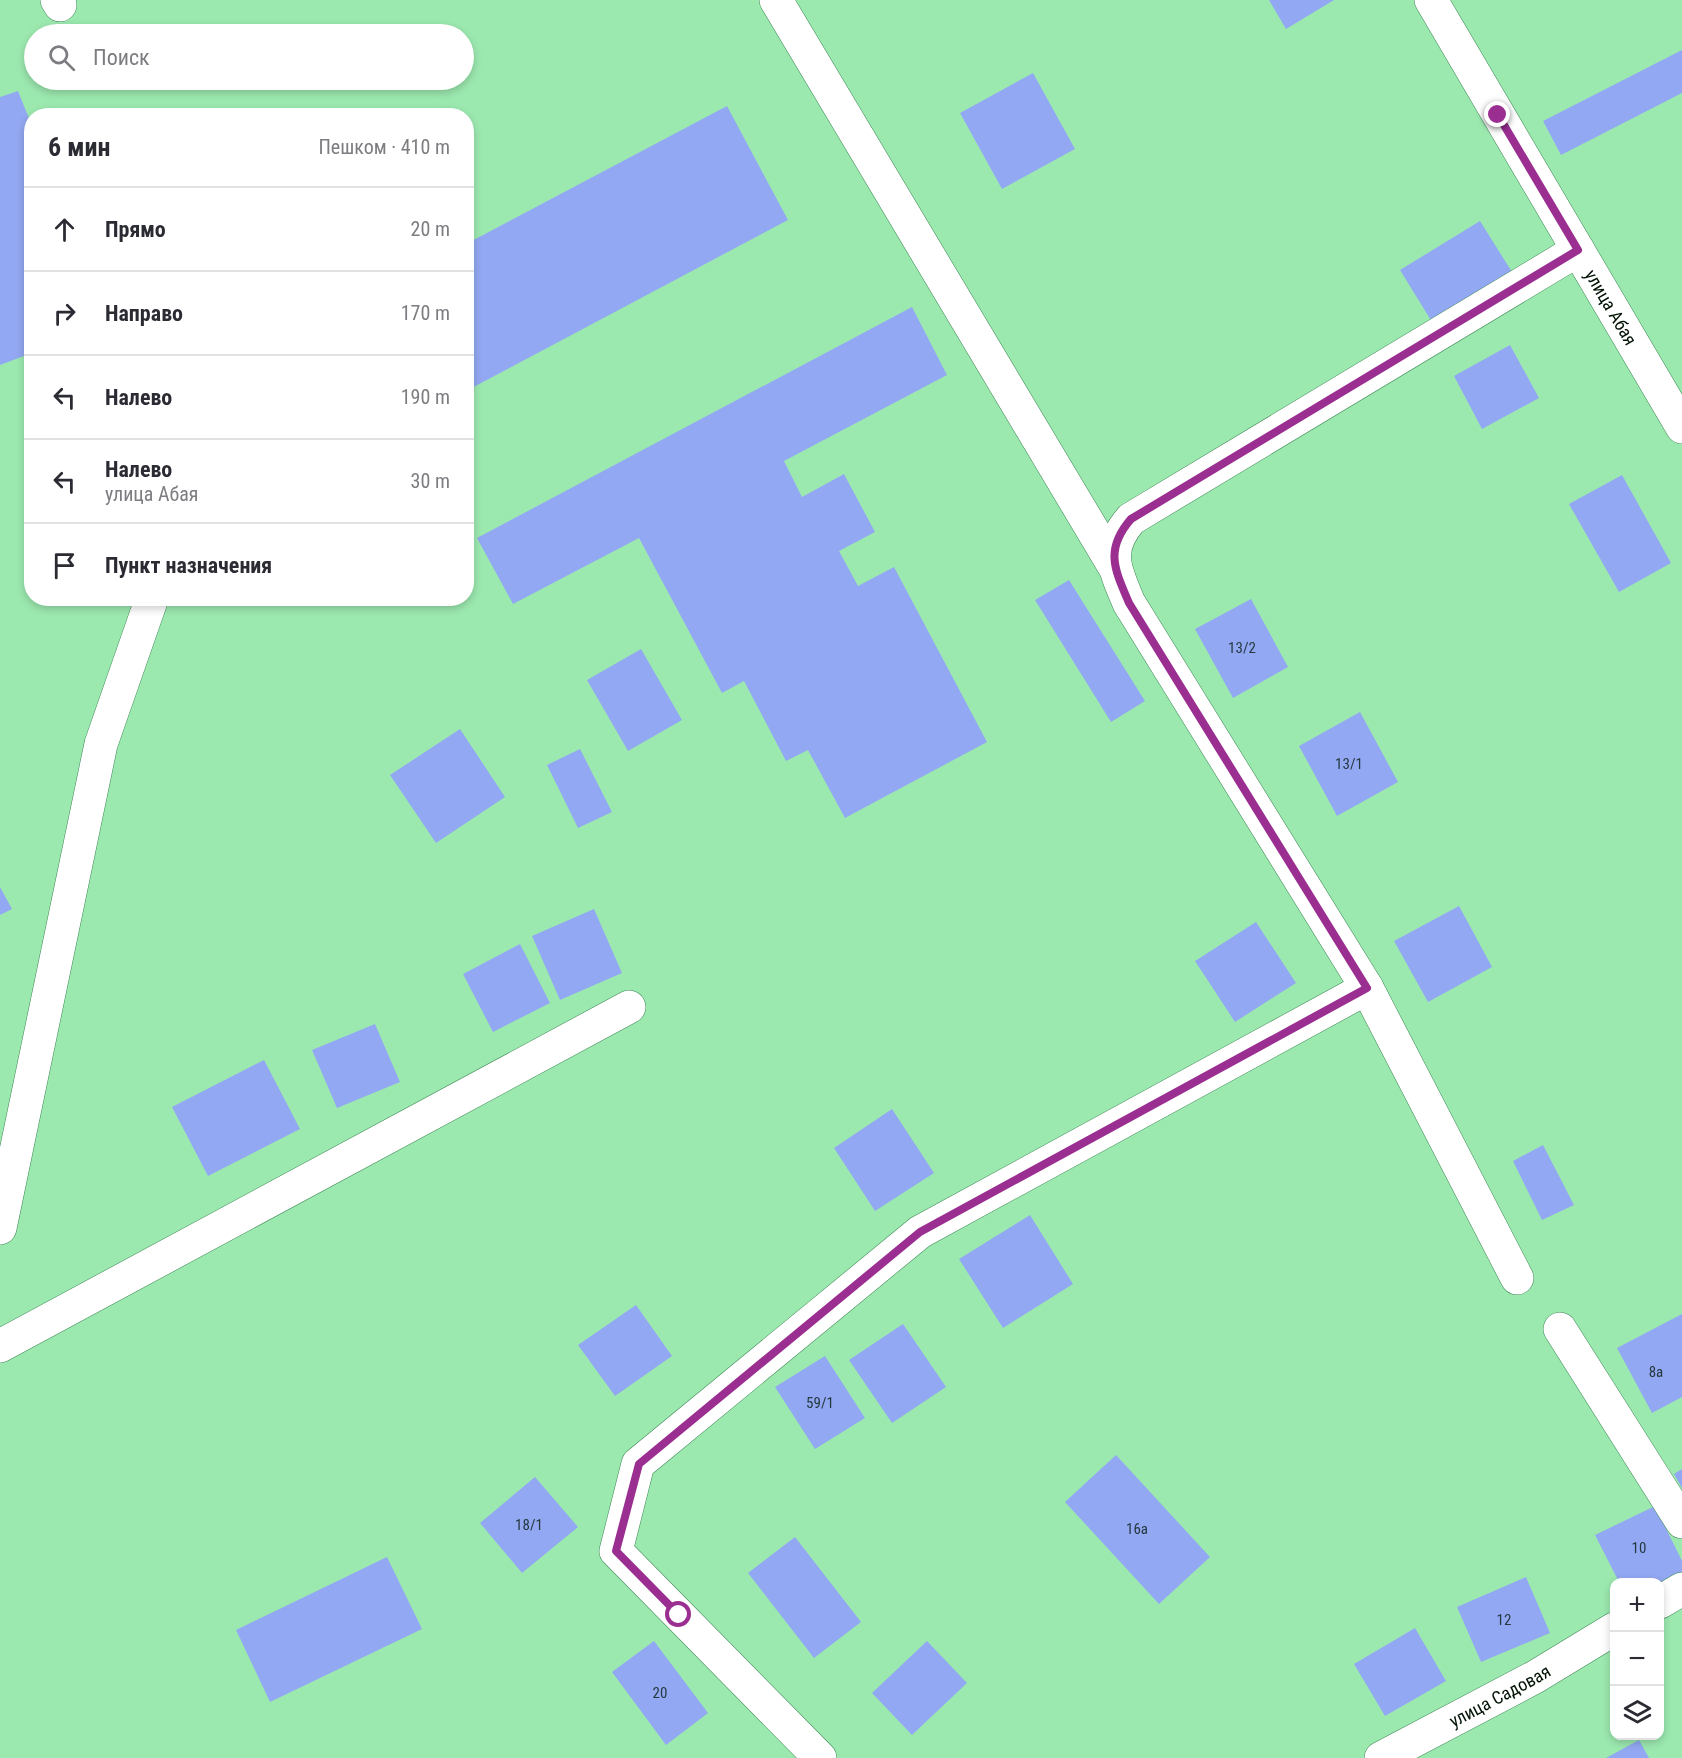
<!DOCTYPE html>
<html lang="ru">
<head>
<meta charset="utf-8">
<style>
	:root { --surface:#fff; --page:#f2f2f3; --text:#2b2b33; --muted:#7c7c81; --line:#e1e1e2 }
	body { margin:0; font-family:"Roboto Condensed",sans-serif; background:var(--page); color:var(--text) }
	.controls { position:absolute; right:18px; bottom:18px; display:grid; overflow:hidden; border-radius:12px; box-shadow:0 3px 9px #0003 }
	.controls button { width:54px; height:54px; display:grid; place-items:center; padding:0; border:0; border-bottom:2px solid var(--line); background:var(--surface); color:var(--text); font:30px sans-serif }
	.stop { position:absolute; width:18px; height:18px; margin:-14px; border:4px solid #9a2f91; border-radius:50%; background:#fff }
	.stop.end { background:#9a2f91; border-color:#fff; box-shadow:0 2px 6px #0008 }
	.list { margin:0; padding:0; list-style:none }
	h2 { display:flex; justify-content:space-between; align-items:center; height:78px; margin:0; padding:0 24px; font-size:26px }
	h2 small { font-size:20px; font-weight:400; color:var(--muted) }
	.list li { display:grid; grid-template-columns:39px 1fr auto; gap:18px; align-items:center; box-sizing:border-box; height:84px; padding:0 24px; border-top:2px solid var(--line) }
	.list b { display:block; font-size:22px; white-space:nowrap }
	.list p { margin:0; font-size:20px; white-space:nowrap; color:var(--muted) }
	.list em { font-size:20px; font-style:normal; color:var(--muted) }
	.icon { flex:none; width:33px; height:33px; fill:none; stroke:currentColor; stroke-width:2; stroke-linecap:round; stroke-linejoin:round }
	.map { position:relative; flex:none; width:1682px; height:1758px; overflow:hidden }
	.search { position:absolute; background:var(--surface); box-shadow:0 3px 9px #0003; left:24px; top:24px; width:450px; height:66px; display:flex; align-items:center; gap:15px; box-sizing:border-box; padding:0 21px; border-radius:33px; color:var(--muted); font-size:22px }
	.panel { position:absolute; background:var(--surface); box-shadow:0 3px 9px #0003; left:24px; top:108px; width:450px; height:498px; border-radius:24px }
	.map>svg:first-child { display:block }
	.building { fill:#93a8f2 }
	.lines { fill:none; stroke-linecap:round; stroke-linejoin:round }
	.minor-casing { stroke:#3c8754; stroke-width:34 }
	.minor { stroke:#fff; stroke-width:33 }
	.route { stroke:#9a2f91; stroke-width:8 }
	.labels { text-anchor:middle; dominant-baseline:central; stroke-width:4.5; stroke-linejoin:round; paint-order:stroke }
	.number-label { font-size:15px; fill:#253840 }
	.street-label { font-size:18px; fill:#001204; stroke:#e0fee6 }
</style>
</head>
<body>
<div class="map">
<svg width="1682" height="1758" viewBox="0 0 1682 1758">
	<rect width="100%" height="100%" fill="#9ce9b0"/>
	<path class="building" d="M1269,0H1334L1286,29Z
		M1682,50V93L1561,155L1543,121Z
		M1033,73L1075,149L1002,189L960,113Z
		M18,91L32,126V353L0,365V97Z
		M727,106L788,220L466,391V244Z
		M1480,221L1512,272L1432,322L1400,270Z
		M912,307L947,375L784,461L802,497L844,474L875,532L839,551L858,586L894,567L987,742L845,818L808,750L786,761L744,681L722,693L639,538L513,604L477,538Z
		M1510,345L1539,398L1482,429L1454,376Z
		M1622,475L1671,563L1619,592L1569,504Z
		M1069,580L1145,701L1111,722L1035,600Z
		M1251,599L1288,667L1233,698L1195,629Z
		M641,649L682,720L628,751L587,680Z
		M1360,712L1398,782L1337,816L1299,746Z
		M460,729L505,797L436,843L390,775Z
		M580,749L612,812L578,828L547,765Z
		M0,887L12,909L0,915Z
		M1459,906L1492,967L1428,1002L1394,941Z
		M594,909L622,973L560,1000L532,936Z
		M1256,922L1296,983L1235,1022L1195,961Z
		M520,944L550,1003L493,1032L463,974Z
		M375,1024L400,1082L337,1108L312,1050Z
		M264,1060L300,1129L208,1176L172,1107Z
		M892,1109L934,1173L875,1211L834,1148Z
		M1543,1145L1574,1205L1542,1220L1513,1161Z
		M1030,1215L1073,1284L1003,1328L959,1259Z
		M636,1305L672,1356L615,1396L578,1345Z
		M1682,1314V1397L1652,1413L1617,1348Z
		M903,1324L946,1387L892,1423L849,1360Z
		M825,1356L865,1418L815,1449L775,1387Z
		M1116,1455L1210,1557L1159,1604L1065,1502Z
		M1682,1469V1488L1674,1474Z
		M535,1477L578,1527L522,1573L480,1523Z
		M1655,1506L1682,1561V1573L1660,1584L1619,1582L1595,1535Z
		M795,1537L861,1622L814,1658L748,1573Z
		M387,1557L422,1629L270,1702L236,1630Z
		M1526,1577L1550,1633L1481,1662L1457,1607Z
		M1415,1628L1446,1681L1385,1716L1354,1664Z
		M654,1641L708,1713L666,1745L612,1672Z
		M927,1641L967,1683L912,1735L872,1693Z
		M1639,1740L1649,1758H1606Z"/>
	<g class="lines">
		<defs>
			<g id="minor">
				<path d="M57,0L60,5"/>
				<path d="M776,0L1114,566"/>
				<path id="s1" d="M1431,0L1682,427"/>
				<path d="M0,1228L101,744L152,598"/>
				<path d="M1517,1278L1367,988L1129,603C1115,570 1104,550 1131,519L1578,250"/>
				<path d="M1560,1329L1682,1522"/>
				<path d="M0,1346L629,1007"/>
				<path d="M1660,1602L1682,1589"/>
				<path d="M820,1758L616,1551L638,1464L920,1232L1367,988"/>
				<path id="s2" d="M1381,1758L1535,1677L1614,1629"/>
			</g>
		</defs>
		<use href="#minor" class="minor-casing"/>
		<use href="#minor" class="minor"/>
	</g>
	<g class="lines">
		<path class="route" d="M679,1615L616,1551L639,1464L920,1232L1367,988L1129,603C1115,570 1104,550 1131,519L1578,250L1498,115"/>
	</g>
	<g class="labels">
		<g class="number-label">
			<text x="1242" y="648">13/2</text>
			<text x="1349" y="764">13/1</text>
			<text x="1656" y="1372">8а</text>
			<text x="820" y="1403">59/1</text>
			<text x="529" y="1525">18/1</text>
			<text x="1137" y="1529">16а</text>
			<text x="1639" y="1548">10</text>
			<text x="1504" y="1620">12</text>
			<text x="660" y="1693">20</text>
		</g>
		<g class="street-label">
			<text stroke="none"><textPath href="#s1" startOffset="356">улица Абая</textPath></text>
			<text stroke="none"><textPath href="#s2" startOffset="134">улица Садовая</textPath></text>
		</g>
	</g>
</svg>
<div class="controls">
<button>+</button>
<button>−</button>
<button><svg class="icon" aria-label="layers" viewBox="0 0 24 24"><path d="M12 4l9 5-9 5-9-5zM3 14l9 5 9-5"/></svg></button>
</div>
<div class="stop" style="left:679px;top:1615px"></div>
<div class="stop end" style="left:1498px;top:115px"></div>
<div class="search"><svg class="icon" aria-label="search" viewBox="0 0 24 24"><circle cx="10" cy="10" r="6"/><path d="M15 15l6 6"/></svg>Поиск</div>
<section class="panel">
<h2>6 мин<small>Пешком · 410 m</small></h2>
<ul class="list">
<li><svg class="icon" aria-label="ahead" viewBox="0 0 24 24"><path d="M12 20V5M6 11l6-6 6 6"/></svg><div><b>Прямо</b></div><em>20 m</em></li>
<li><svg class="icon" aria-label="right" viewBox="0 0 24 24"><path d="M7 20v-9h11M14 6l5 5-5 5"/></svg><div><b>Направо</b></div><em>170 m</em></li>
<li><svg class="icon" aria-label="left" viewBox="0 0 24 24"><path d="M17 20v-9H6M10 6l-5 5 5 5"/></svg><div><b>Налево</b></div><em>190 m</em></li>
<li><svg class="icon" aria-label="left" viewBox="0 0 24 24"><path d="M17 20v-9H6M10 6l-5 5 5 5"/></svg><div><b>Налево</b><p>улица Абая</p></div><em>30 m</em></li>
<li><svg class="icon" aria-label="arrive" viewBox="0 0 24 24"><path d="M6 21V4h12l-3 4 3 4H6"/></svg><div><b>Пункт назначения</b></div></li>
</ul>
</section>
</div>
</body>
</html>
